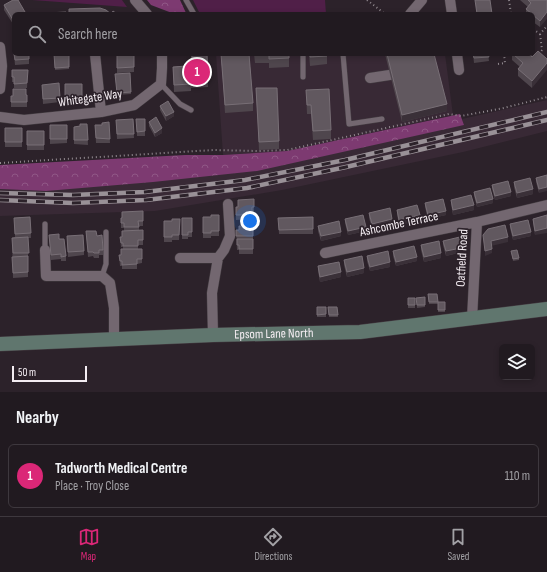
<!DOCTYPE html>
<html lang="en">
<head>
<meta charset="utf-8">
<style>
	:root { --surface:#211a20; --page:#2d272d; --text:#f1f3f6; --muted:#a2a1a5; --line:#3e383e; --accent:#db2777 }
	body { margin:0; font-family:"Sofia Sans Condensed",sans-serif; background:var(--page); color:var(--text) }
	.controls { position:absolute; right:12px; bottom:12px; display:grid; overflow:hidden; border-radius:6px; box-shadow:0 2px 6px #0003 }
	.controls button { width:36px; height:36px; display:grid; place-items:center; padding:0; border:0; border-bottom:1px solid var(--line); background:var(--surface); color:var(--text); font:20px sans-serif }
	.scale { position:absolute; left:12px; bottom:10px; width:75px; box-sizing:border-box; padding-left:4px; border:2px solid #f4edf2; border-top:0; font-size:11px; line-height:14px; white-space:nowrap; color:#f4edf2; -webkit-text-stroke:3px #2c222a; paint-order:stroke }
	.you { position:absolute; left:250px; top:221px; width:14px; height:14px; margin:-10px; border:3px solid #fff; border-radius:50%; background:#1a73e8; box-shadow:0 0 0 6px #1a73e833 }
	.badge { display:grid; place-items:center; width:26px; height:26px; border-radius:50%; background:var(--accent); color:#fff; font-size:13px; font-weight:700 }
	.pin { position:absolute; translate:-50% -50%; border:2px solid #fff; box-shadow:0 1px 4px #0006 }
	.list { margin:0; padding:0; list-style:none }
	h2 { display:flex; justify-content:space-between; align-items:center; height:52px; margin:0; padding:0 16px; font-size:17px }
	h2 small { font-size:13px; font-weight:400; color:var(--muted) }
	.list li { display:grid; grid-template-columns:26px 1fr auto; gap:12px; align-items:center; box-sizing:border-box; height:64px; margin:0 8px 8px; padding:0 8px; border:1px solid var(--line); border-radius:6px }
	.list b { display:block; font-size:15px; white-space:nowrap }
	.list p { margin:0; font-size:13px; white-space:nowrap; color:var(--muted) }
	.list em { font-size:13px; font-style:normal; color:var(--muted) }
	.icon { flex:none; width:22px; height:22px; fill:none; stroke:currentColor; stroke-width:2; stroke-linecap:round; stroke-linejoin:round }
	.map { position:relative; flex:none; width:547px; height:392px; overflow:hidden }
	.search { position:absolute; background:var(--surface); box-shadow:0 2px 6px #0003; left:12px; right:12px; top:12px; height:44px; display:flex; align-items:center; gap:10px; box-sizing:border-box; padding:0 14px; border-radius:6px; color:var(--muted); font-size:15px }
	.sheet { height:124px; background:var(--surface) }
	nav { display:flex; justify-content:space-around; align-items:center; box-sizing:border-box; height:56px; border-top:1px solid var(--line); background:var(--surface); font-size:11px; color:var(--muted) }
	nav a { display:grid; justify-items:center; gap:2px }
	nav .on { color:var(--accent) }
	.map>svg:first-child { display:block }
	.built { fill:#382935 }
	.green { fill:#501f48 }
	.forest { fill:url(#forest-crowns) }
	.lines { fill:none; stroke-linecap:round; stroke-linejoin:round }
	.lane-casing { stroke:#453e43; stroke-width:6 }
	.street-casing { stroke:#453e43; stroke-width:11 }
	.secondary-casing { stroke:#453e43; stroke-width:15 }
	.path { stroke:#928a90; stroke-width:2; stroke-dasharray:1 3; stroke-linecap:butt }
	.lane { stroke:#736770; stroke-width:5 }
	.street { stroke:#736770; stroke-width:10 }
	.secondary { stroke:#60766e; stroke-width:14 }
	.rail-casing { stroke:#999197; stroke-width:4.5 }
	.rail { stroke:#2c222a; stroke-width:3; stroke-dasharray:9; stroke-linecap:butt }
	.wall { fill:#4f464d }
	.shaded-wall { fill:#3a3038 }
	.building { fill:#61585f; stroke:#786f76 }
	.labels { text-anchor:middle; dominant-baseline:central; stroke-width:3.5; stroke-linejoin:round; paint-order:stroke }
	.street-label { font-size:13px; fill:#f4edf2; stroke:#2c222a }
</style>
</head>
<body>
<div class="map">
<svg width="547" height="392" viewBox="0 0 547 392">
	<defs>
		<pattern id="forest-crowns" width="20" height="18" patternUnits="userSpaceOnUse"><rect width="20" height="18" fill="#7d3a71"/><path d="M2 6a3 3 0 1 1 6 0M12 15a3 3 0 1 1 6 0" fill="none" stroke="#905786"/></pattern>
	</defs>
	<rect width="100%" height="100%" fill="#2c222a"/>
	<path class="built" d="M216,54H445L453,115L287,151L223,155Z
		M547,100V131L463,152L282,190L155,211L0,216V189L46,191L464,125L462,119Z"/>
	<path class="green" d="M32,0H122L127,7Z
		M193,0H325L326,14H200Z"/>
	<path class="forest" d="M147,0H180L186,13H172L151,5Z
		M460,114L464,125L257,171L153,182L46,191L0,189V165L185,155H223L287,151Z"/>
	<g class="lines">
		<defs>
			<path id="lane" d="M186,0L194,14
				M343,54L349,124L382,119
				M303,77V54
				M161,84L180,104L191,110
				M45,224V250
				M102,276L106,264V232"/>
			<path id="street" d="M135,0L147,14
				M450,0L452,14
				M410,14L422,0
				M0,47L2,66L0,89
				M95,54L101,112
				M457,54L459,70
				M370,78L396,74C404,70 402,62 400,54
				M0,117L24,120L101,112L134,105L161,84L162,68V54
				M45,250L46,276H102L110,283L114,308V339
				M325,253L477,222
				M180,258H218L224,250L230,236L228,204
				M472,319L477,222L547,205
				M213,335L212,293L218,258"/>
			<g id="secondary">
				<path id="s1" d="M0,344L213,335L360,332L547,309"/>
			</g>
		</defs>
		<use href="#lane" class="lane-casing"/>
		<use href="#street" class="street-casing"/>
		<use href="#secondary" class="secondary-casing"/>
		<path class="path" d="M367,0L385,14
			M509,0L511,14
			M533,29L540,34L547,26
			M539,54L542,50L540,34
			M498,64L505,63L504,54
			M0,163L214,150L257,151L287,150L449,114L461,116L504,108L547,97"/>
		<use href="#lane" class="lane"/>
		<use href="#street" class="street"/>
		<use href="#secondary" class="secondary"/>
		<defs>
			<path id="rail" d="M0,193L73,195L145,192L245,180L345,160L547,112
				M0,200L73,203L146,200L247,188L346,167L547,120"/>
		</defs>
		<use href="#rail" class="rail-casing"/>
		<use href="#rail" class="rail"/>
	</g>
	<path class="wall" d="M520,0H547L540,27L533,22V14H526V9L528,7Z
		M4,5L25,14L13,24L4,10Z
		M14,54H29V64L15,65Z
		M54,54H69V69L55,70Z
		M117,54H134V72L117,73Z
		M191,54H207L208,87L191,88V91L174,92L173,67L187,66L192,64Z
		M221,54H249L253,103V111L225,113Z
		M254,54H289V67L269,68V63H255Z
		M309,54H327V64L310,66Z
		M385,54H434L447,111L402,122Z
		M473,54H488L489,61L474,63Z
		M512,54H532V88L518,76V69L520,67L512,60Z
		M12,70H28L27,88H14V82H12Z
		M130,73L131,94L117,95L115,74Z
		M65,84H82V103H65Z
		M42,85L60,98V102L43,104Z
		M256,88L279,141V149L259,150Z
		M306,90L331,130V139L313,140L311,114H307Z
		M27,95V107H11V96Z
		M160,106L174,116L166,121L160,110Z
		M133,119L134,138L117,139L116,120Z
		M136,119H145V136H137Z
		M109,122L110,143H96L95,125H102Z
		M149,122L162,133L155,137L149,126Z
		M87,124L88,145L74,144V127L80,126Z
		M50,125H67V143L50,144Z
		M5,128H22V147H5Z
		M27,131H44V150H27Z
		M547,175L539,193L536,182V178Z
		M514,182L533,194L517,198L514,187Z
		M492,185L511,196L495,200L492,189Z
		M474,192L493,203L477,207L474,196Z
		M254,199V211H252V219L236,220V207H238Z
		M451,200L474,210L453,215L451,204Z
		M425,203L446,215L428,219L425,207Z
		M397,210L420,220L399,225L397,214Z
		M143,211V226H139V230H143V245H138V249H142V263L137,264V269H122V266H120L119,255H121L123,249V247H121L120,237H122L124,231V228H121V218H122Z
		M369,213L392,223L372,228L369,218Z
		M219,215V236H211V238H203V217H211Z
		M547,215L535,235L533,223V219Z
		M30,217L31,238H28V277L13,278L12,238L15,237L14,218Z
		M313,217V234H279L278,218Z
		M182,218H192V237H188V239H182Z
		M180,219L179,240H172V242H164V221H172Z
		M345,219L366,231L348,235L345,223Z
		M510,224L531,236L513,240L510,228Z
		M253,226V254H239V250H237L236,230H239Z
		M318,226L341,236L321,241L318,231Z
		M86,231L103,250V255H99V258H94L93,256L88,257Z
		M49,235L59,239L66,256V261H61V259L51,260Z
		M67,236L84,251V255L68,257Z
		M443,241L466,251L446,256L443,245Z
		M421,245L441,258L424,262L421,250Z
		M393,251L417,261L396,266L393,256Z
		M511,251L519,258V260L513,261Z
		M367,256L390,267L370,271L367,261Z
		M344,260L364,273L347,277L344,265Z
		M318,266L341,277L320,282L318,271Z
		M428,294H437L438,304H429Z
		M425,297V307L417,308L416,298Z
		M408,298H415V308H408Z
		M438,302H445V312H438Z
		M317,307H326V317H317Z
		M328,307H337L338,317H329Z"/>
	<path class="shaded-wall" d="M547,12V19L540,27V21Z
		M547,63V70L532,88V81Z
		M447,104V111L402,122V115Z
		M174,112V116L166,121V116Z
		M162,128V133L155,137V133Z
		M547,187V191L539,193V189Z
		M533,189V194L517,198V193Z
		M511,192V196L495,200V196Z
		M493,199V203L477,207V203Z
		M474,205V210L453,215V210Z
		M446,211V215L428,219V215Z
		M420,215V220L399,225V220Z
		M392,219V223L372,228V224Z
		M366,227V231L348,235V231Z
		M547,228V233L535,235V231Z
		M341,232V236L321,241V236Z
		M531,232V236L513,240V236Z
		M508,237V242L491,246V241Z
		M466,247V251L446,256V251Z
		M492,249V253L485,256V251Z
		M441,253V258L424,262V257Z
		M417,257V261L396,266V262Z
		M390,262V267L370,271V267Z
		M364,268V273L347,277V272Z
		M341,272V277L320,282V277Z"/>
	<path class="building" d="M13,0H18L25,12L22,14H14V19L13,20L4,5Z
		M475,0H490L492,14H477Z
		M528,0H547V12L540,21L533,15V14H532L526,9L531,3Z
		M100,8L106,10L111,14L113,11L117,14H69V9Z
		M66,12V14H47V13Z
		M538,51L547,59V63L532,81L518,69L523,63L513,54H531L530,55L532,57Z
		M14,54H29V59L15,60Z
		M54,54H69V67L55,68Z
		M117,54H134V67L117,68Z
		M192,54H207L208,81L191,82V84L174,85L173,67L187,66V64H192Z
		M221,54H249L253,103L225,105Z
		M269,54H289V58L269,59Z
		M310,54H327V56L310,57Z
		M387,54H434L447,104L402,115Z
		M473,54H488L489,57L474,58Z
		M12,70H28L27,83L14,84V77H12Z
		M130,73L131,92L117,93L115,74Z
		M59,83L60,98L43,99L42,85Z
		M65,84H82V98L65,99Z
		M256,88H277L279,141L259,142Z
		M13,89H26V95H27V102H11V96H13Z
		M329,89L331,130L313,131L311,105H307L306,90Z
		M168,101L174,112L166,116L160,106Z
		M156,117L162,128L155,133L149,122Z
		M133,119L134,134H117L116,120Z
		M136,119H145V131L137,132Z
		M109,122L110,139L96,138L95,125H102V123Z
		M80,124H87L88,140H74V127L80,126Z
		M50,125H67V139H50Z
		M5,128H22V142H5Z
		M27,131H44V145H27Z
		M547,175V187L539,189L536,178Z
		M530,178L533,189L517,193L514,182Z
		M508,181L511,192L495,196L492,185Z
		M490,188L493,199L477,203L474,192Z
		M471,195L474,205L453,210L451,200Z
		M254,199V207H252V215H236V207H238V200Z
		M443,199L446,211L428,215L425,203Z
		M417,205L420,215L399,220L397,210Z
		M390,208L392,219L372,224L369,213Z
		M143,211V221H138L139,227H124V223H121V218H122V212Z
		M211,215H219V231H211V233H203V217H211Z
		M363,215L366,227L348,231L345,219Z
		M547,215V228L535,231L533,219Z
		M30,217L31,233L15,234L14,218Z
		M313,217V229L279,230L278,218Z
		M182,218H192V232H188V235H182Z
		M172,219H180L179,235H172V237H164V221H172Z
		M528,220L531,232L513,236L510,224Z
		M339,221L341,232L321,236L318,226Z
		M505,225L508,237L491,241L492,249L485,251L483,235L488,229Z
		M239,226H253V236H236V230H239Z
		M143,230V240H138V246H123V243H121L120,237H122V231Z
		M86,231H96L97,236L102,235L103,250H99V253H94L93,252H88Z
		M59,234V239H64L66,256L61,257V254L51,255L49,235Z
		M83,235L84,251L68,252L67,236Z
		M464,236L466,247L446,251L443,241Z
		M28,237L29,253H13L12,238Z
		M237,239H253V249H239V245H237Z
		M439,241L441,253L424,257L421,245Z
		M414,246L417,257L396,262L393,251Z
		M121,249H142V259H137V264L122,265V261H120L119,255H121Z
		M517,250L519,258L513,259L511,251Z
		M388,251L390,262L370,267L367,256Z
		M28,256V272L13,273L12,257Z
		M362,256L364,268L347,272L344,260Z
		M339,262L341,272L320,277L318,266Z
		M428,294H437L438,302H429Z
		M425,297V305H417L416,298Z
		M408,298H415V305H408Z
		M438,302H445V310H438Z
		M317,307H326V314L317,315Z
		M328,307H337L338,315H329Z"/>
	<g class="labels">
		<g class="street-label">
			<text transform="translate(90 98) rotate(-8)">Whitegate Way</text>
			<text transform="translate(399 224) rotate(-12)">Ashcombe Terrace</text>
			<text transform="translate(462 258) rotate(-87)">Oatfield Road</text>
			<text stroke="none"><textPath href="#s1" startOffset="274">Epsom Lane North</textPath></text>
		</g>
	</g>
</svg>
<div class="controls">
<button><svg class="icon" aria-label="layers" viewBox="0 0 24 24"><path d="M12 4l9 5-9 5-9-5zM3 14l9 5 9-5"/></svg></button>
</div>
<div class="scale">50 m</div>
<div class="you"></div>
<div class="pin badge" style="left:197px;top:72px">1</div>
<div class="search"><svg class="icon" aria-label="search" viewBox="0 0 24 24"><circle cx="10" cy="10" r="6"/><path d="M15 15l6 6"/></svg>Search here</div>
</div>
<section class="sheet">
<h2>Nearby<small></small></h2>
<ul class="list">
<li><span class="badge">1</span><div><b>Tadworth Medical Centre</b><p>Place · Troy Close</p></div><em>110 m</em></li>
</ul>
</section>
<nav>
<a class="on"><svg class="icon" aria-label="map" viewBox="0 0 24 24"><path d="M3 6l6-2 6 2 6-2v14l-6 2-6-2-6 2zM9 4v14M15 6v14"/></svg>Map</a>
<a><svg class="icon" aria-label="directions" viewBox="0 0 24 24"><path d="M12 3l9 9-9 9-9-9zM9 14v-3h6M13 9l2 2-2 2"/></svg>Directions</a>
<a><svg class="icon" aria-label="saved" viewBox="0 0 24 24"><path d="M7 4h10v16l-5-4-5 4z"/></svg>Saved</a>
</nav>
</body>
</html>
